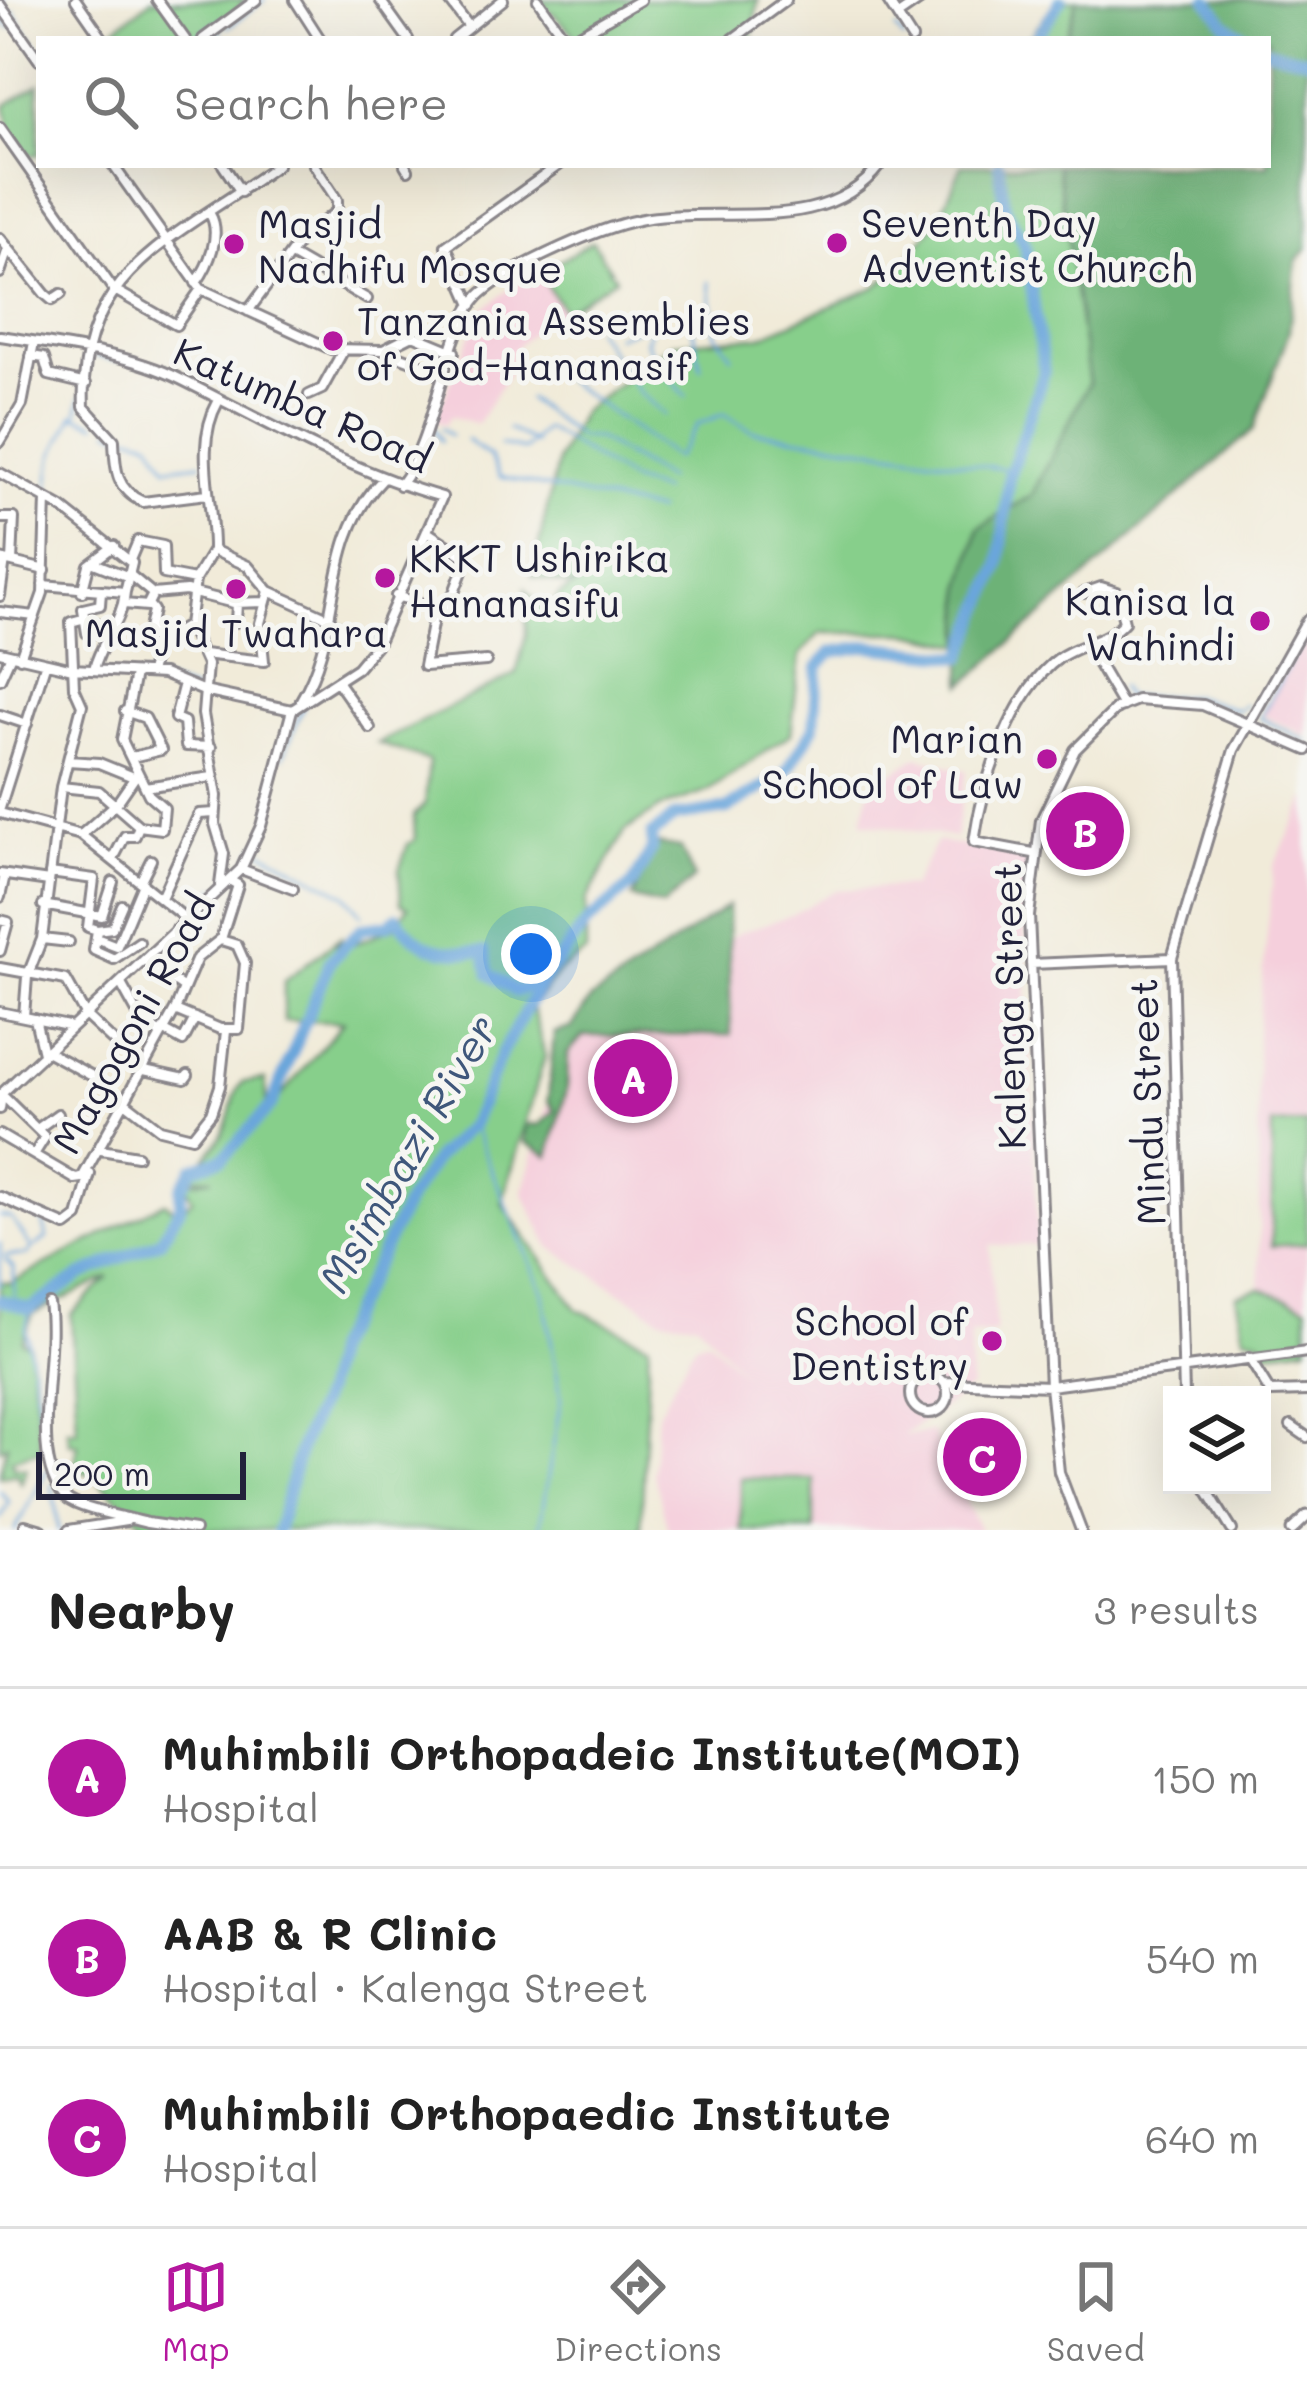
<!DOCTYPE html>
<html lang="en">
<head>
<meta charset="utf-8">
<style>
	:root { --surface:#fff; --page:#f6f6f6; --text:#222; --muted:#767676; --line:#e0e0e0; --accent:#b5179e }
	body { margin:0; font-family:Mali,sans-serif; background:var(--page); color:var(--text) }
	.controls { position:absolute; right:36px; bottom:36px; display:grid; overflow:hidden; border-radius:0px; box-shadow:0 12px 48px #0002 }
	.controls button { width:108px; height:108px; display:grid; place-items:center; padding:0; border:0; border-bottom:3px solid var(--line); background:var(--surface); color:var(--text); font:60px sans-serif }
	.scale { position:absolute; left:36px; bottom:30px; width:210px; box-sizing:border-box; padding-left:12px; border:6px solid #22223b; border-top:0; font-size:33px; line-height:42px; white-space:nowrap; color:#22223b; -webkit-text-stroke:9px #f6f6f2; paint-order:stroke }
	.you { position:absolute; left:531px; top:954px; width:42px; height:42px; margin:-30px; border:9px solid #fff; border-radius:50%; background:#1a73e8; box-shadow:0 0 0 18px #1a73e833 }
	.badge { display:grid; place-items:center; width:78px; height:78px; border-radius:50%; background:var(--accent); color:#fff; font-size:39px; font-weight:700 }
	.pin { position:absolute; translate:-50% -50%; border:6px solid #fff; box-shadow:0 3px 12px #0006 }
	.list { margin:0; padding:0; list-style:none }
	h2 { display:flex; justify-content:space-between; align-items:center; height:156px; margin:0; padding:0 48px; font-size:51px }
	h2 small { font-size:39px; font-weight:400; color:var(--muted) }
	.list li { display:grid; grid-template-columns:78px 1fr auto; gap:36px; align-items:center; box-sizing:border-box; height:180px; padding:0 48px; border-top:3px solid var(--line) }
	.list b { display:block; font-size:45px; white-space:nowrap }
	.list p { margin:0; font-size:39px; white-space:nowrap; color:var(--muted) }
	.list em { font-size:39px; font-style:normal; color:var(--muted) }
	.icon { flex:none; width:66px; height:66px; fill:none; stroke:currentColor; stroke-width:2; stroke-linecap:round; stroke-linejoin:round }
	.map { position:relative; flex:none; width:1307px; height:1530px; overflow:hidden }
	.search { position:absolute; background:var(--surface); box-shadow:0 12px 48px #0002; left:36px; right:36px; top:36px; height:132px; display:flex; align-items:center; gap:30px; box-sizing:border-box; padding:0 42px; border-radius:0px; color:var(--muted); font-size:45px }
	.sheet { height:696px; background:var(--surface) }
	nav { display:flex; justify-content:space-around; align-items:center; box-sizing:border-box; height:168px; border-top:3px solid var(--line); background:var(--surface); font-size:33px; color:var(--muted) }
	nav a { display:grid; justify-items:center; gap:6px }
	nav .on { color:var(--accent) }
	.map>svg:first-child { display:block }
	.built { fill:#f5cfdc }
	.green { fill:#87cf8b; stroke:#547863; stroke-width:3 }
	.forest { fill:#6db277; stroke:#486a59; stroke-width:3 }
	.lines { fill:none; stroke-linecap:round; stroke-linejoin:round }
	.stream { stroke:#6aa6db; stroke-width:3 }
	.river { stroke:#6aa6db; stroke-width:12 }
	.minor-casing { stroke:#8a868a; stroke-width:14 }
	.tertiary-casing { stroke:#8a868a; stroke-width:15 }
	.minor { stroke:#fff; stroke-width:8 }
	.tertiary { stroke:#fff; stroke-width:9 }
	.poi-dot { fill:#b5179e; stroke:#f6f6f2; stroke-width:4.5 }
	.labels { text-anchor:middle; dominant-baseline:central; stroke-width:10; stroke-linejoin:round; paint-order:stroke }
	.poi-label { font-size:39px; fill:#22223b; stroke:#f6f6f2; text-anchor:start }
	.street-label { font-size:39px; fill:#22223b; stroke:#f6f6f2 }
	.water-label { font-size:42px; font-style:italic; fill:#3f577b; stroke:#f6f6f2 }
</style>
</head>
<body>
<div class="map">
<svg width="1307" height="1530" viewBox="0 0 1307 1530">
	<rect width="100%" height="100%" fill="#f6f6f2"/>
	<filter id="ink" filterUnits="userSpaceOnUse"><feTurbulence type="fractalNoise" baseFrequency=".00833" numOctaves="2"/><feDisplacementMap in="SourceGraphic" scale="24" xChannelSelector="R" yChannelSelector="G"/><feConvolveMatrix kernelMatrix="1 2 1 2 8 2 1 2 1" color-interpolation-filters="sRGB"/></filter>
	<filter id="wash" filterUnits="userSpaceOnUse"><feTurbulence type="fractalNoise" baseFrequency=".004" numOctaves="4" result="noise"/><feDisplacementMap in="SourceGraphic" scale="48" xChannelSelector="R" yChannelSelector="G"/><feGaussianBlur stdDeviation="2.7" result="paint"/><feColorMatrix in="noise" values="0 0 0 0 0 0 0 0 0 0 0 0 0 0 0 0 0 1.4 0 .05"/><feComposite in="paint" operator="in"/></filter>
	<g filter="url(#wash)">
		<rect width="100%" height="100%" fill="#f1ebd9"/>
		<path class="built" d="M538,269L571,311L561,320L549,315L512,351L509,373L477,424L451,416L446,424L434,420L481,310Z
			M1307,633V736L1261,714Z
			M917,757L967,771L955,838L862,822L870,787Z
			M1307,797V1306L1260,1288L1257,1033L1274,865Z
			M937,841L1022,856L1031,864L1024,920L1038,1245L990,1246L996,1333L970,1335L971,1388L902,1436L888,1437L932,1432L980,1530H668L653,1473L657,1415L695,1343L707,1339L747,1377L697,1322L661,1318L550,1247L523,1193L564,1047L738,933L791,915L836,890L912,886Z"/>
		<path class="green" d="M151,0H246L208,39H101Z
			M539,0H758L752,39H579Z
			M1057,0H1077L1066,39H1028Z
			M39,84V154L32,156L12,138L5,106Z
			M962,165H1057L1089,383L1032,495L979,528L963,586V645L909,633H820L800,655L791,734L707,792L659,808L625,831L586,901V952L561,970L532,1007L545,1056L502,1203L577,1309L649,1344L641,1530H151L91,1474L74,1469L78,1444L70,1443L67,1429L77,1430L71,1315L109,1277L33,1314L22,1341L29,1345L41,1450L12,1459L13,1466L27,1468L21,1483L16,1473L0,1477L7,1445L0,1449V1282L11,1283L165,1202L178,1213L192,1199L184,1183L213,1178L185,1177C203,1162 221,1143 229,1119C234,1103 232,1096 243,1082L265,1080L267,1113L343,1022L284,1021V981L342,936L334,952L394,927L408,907L401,903L399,870L408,844L415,840L414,815L425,804L429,761L378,743L516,674L526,635V590L546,614L559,595L584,580L570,586L532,576L558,459L581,412L673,343L761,336L876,287L907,260L939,218Z
			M592,241L616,278L564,311L539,274Z
			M1307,1124V1244L1272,1246V1125Z
			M1260,1288L1307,1306V1346L1264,1352L1261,1340L1244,1336L1236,1295Z
			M741,1478L814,1479V1530H741Z"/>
		<path class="forest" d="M1077,0H1307V249L1297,260L1289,331L1254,429L963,685V586L979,528L1032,495L1089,383L1057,165H1268V39H1066Z
			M657,844L681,848L694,878L663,906L632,898Z
			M728,906L731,1035L583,1036L568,1053L567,1089L549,1156L525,1142L526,1125H539L555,1111L548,1100L554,1033L571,1028L591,999Z"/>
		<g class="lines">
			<path class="stream" d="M1,0L5,5
				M13,11L20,22
				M0,15L10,28
				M22,26L27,33
				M228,27L264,0
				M896,29L904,39
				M30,36L39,50
				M195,39L222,19
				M210,39L222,31
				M709,282L715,332L732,356
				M692,325L701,368
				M595,329L638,391L665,415
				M616,336L652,323L646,341L657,364L686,396
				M95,356L117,361
				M546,367L676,458L698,424L724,414L753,431L1011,470
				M528,399L579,437L596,438L667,479
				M77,415L81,397
				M270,421L309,441
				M431,424L441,441
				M442,428L451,436
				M508,429L535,443
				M110,430L151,441L167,467L201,463
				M467,440L490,457L500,477L657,511
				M500,445L524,450L545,428L633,482L662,491
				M48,495L53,456L74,415L96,424
				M329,622L376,638
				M1307,631L1260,718L1307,741
				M13,659L36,666
				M146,676L201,694
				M1120,687L1125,697L1193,696L1237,710L1246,705
				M213,697L262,707
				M283,757L304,705
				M257,848L346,895L362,915
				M248,862L257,844
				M197,905L216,887
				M472,1124L543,1292L561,1398L539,1530
				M0,1216L11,1218L32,1248L26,1255L5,1256
				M35,1217L43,1221L47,1238L35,1246
				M0,1243V1284
				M6,1260L14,1268V1302
				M30,1309L26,1330L42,1424
				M52,1484L59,1530
				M0,1491L9,1502L0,1518
				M15,1530L48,1469"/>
			<path class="river" d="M1208,0L1226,24L1248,39
				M1035,39L1061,0
				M1268,50L1307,59
				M0,1300L30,1309L82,1275L160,1241L180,1208L181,1188L193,1168L223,1158L271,1106L330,961L362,928L388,925L397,917C419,952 445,953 484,952L489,974L515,991L539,984
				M277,1530L301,1445L324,1392L333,1349L409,1198L436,1158L472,1124L503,1050L541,983L586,924L633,884L652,849V835L674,817L727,809L785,774L814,727L818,667L832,652L868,646L963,657L1000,565L1009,476L1044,372L1025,246L1005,207L999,165"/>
		</g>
	</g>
	<g filter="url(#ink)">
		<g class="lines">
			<defs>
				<path id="minor" d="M76,0L103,39
					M157,0L185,39
					M295,0L320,39
					M380,0L408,39
					M449,0L467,24
					M538,0L562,34L574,38L640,0
					M887,0L912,39
					M0,5L39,60
					M898,15L920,0
					M203,39L256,0
					M454,39L503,0
					M733,39L786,0
					M0,128L113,289L176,325L201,289
					M113,165L201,289L331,349L383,350L413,335L454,352
					M223,165L241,192
					M405,165L408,170
					M0,238L45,294L52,300L61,294
					M291,255L367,299
					M0,273L8,249
					M196,283C209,265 222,234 210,214
					M472,305L446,246L559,165
					M248,311L300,241L337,211V200L314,165
					M0,336C58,345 127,353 180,379C267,422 349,471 442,497L377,644L357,668L292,710
					M385,351L446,374
					M31,356L44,358L49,375L86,384
					M309,395L322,389L343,351
					M0,442L22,405L34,342
					M0,473L61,507L132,563L125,592L43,585
					M400,485C438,437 443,326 482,293C515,264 606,224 649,218C727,206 826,236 880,165
					M207,494L143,502C115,490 115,467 114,440L84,407C77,268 181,237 277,165
					M0,518H14L12,562
					M213,550L195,580L189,625L207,665L203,714L217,796L215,824L224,854L220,885
					M213,550C214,503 193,446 218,402
					M213,550L248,566L269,591L330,619
					M0,559L45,570
					M130,560L138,541L163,546L164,574L195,580
					M94,563L129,577
					M130,575L153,594L186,591L234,603L264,602
					M101,591L100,605L83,609L87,633H94L96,623L116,628
					M82,592L89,565L114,546
					M153,594L148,604L153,610L149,629L171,636L189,625
					M0,596L5,560
					M396,596L446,611L449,606L467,558L429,533
					M124,604L148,606
					M435,609L424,666L486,661
					M0,612L35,616
					M236,622L237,603
					M1086,643L1123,706
					M0,652L73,669L163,674L204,691L292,710
					M203,654L264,661L260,623L269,591
					M20,658L43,593L46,499
					M94,669C101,640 122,624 125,592
					M150,673L159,634
					M0,679L11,655
					M337,681L370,728
					M184,683L175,718L184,722L186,746L211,747
					M301,700C344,630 321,542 382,480
					M125,711L145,718L161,750L132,757
					M0,715L27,724
					M68,761L99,763L131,776
					M61,787L99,791L139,826L162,829L164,808L149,795L122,740L135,674
					M145,787L212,777
					M0,808L45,665
					M0,813L81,835L186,919
					M81,835L117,803L137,774
					M1033,853L974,842C982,786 1010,694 1059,658C1079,644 1108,641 1124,622L1117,592L1101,587L1084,593
					M113,859L125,836H135L139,826
					M241,869L293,889
					M50,873L94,879L88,927L97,930L94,950L114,959L139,942
					M0,874L49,881
					M141,880L151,860
					M0,897L5,875
					M161,898L199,814L215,813
					M43,905L102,916L113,882
					M0,920L8,922L0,951
					M97,930L112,928L122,905
					M96,938L117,946L143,884
					M42,939L69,942
					M147,962L181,986
					M1031,964L1172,958
					M0,968L66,980L86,1016L125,1052
					M121,984L140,1018L160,1034
					M175,1010L220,1029H239L245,963L237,945L221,940
					M0,1012L68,1026
					M24,1016L27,977L42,939L61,787L82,705L74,687L71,622L82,619
					M35,1019L43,1053
					M163,1030L183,1041L195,1018
					M46,1051L94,1077
					M144,1070L185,1079L188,1075
					M1,1094L45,1137L35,1153
					M0,1095L241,869L261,826L292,710
					M125,1102L160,1129L192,1137L211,1113L220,1086L226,1031
					M0,1109L2,1095
					M40,1127L58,1114
					M0,1135L75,1179L82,1178L175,1010L197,958L221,939L238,885L231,881
					M101,1150L137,1156
					M0,1197L66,1226L78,1217L90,1174
					M49,1304C58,1356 27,1459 66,1498C77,1509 130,1518 147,1523
					M1249,1358L1270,1392L1307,1391
					M910 1394a19 19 0 1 1 38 0a19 19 0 1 1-38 0Z
					M944,1382L1050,1386L1307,1352
					M1184,1395L1172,958L1234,750L1307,620
					M1291,1426L1307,1437
					M1204,1485L1232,1530
					M147,1523L195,1530
					M25,1525L42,1530
					M69,1530L126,1521
					M1081,1530L1059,1472L1050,1386L1029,916L1041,820L1075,750L1117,708L1137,700L1203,705L1307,750"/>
				<path id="tertiary" d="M1292,1530L1307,1516"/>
			</defs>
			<use href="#minor" class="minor-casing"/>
			<use href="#tertiary" class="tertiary-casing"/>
			<use href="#minor" class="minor"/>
			<use href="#tertiary" class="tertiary"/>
		</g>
	</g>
	<g class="poi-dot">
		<circle cx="837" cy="243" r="12"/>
		<circle cx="234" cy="244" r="12"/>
		<circle cx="333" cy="341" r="12"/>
		<circle cx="385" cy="578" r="12"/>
		<circle cx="236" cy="589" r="12"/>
		<circle cx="1260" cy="621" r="12"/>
		<circle cx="1047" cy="759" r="12"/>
		<circle cx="992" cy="1341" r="12"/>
	</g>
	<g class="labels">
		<g class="poi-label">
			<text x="861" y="221">Seventh Day<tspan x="861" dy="45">Adventist Church</tspan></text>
			<text x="258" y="222">Masjid<tspan x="258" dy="45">Nadhifu Mosque</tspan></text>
			<text x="357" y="319">Tanzania Assemblies<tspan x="357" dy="45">of God-Hananasif</tspan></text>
			<text x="409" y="556">KKKT Ushirika<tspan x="409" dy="45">Hananasifu</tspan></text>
			<text x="1236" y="599" text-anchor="end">Kanisa la<tspan x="1236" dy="45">Wahindi</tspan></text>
			<text x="236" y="631" text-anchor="middle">Masjid Twahara</text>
			<text x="1023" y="737" text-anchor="end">Marian<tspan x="1023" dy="45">School of Law</tspan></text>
			<text x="968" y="1319" text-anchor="end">School of<tspan x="968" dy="45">Dentistry</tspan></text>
		</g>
		<g class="street-label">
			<text transform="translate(303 404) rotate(24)">Katumba Road</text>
			<text transform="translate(1008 1006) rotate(-91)">Kalenga Street</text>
			<text transform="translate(132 1023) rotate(-61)">Magogoni Road</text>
			<text transform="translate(1146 1102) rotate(-92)">Mindu Street</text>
		</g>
		<g class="water-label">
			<text transform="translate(407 1153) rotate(-60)">Msimbazi River</text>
		</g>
	</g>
</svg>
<div class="controls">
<button><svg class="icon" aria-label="layers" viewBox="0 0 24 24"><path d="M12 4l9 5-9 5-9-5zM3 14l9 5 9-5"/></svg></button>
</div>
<div class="scale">200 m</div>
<div class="you"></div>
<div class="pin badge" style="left:633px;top:1078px">A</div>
<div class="pin badge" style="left:1085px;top:831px">B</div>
<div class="pin badge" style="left:982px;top:1457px">C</div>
<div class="search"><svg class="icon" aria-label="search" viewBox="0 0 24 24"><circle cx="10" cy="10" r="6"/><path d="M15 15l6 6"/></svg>Search here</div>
</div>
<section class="sheet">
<h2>Nearby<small>3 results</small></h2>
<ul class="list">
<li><span class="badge">A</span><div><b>Muhimbili Orthopadeic Institute(MOI)</b><p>Hospital</p></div><em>150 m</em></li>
<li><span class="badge">B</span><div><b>AAB &amp; R Clinic</b><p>Hospital · Kalenga Street</p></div><em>540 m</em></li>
<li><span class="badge">C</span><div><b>Muhimbili Orthopaedic Institute</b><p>Hospital</p></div><em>640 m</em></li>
</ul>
</section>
<nav>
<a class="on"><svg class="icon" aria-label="map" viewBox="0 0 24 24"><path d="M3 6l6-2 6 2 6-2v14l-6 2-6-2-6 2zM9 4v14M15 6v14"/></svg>Map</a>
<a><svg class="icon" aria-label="directions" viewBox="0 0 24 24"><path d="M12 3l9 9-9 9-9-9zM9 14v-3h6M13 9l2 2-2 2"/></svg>Directions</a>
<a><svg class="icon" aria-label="saved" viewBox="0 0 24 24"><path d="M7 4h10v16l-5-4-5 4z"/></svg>Saved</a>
</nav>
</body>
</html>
